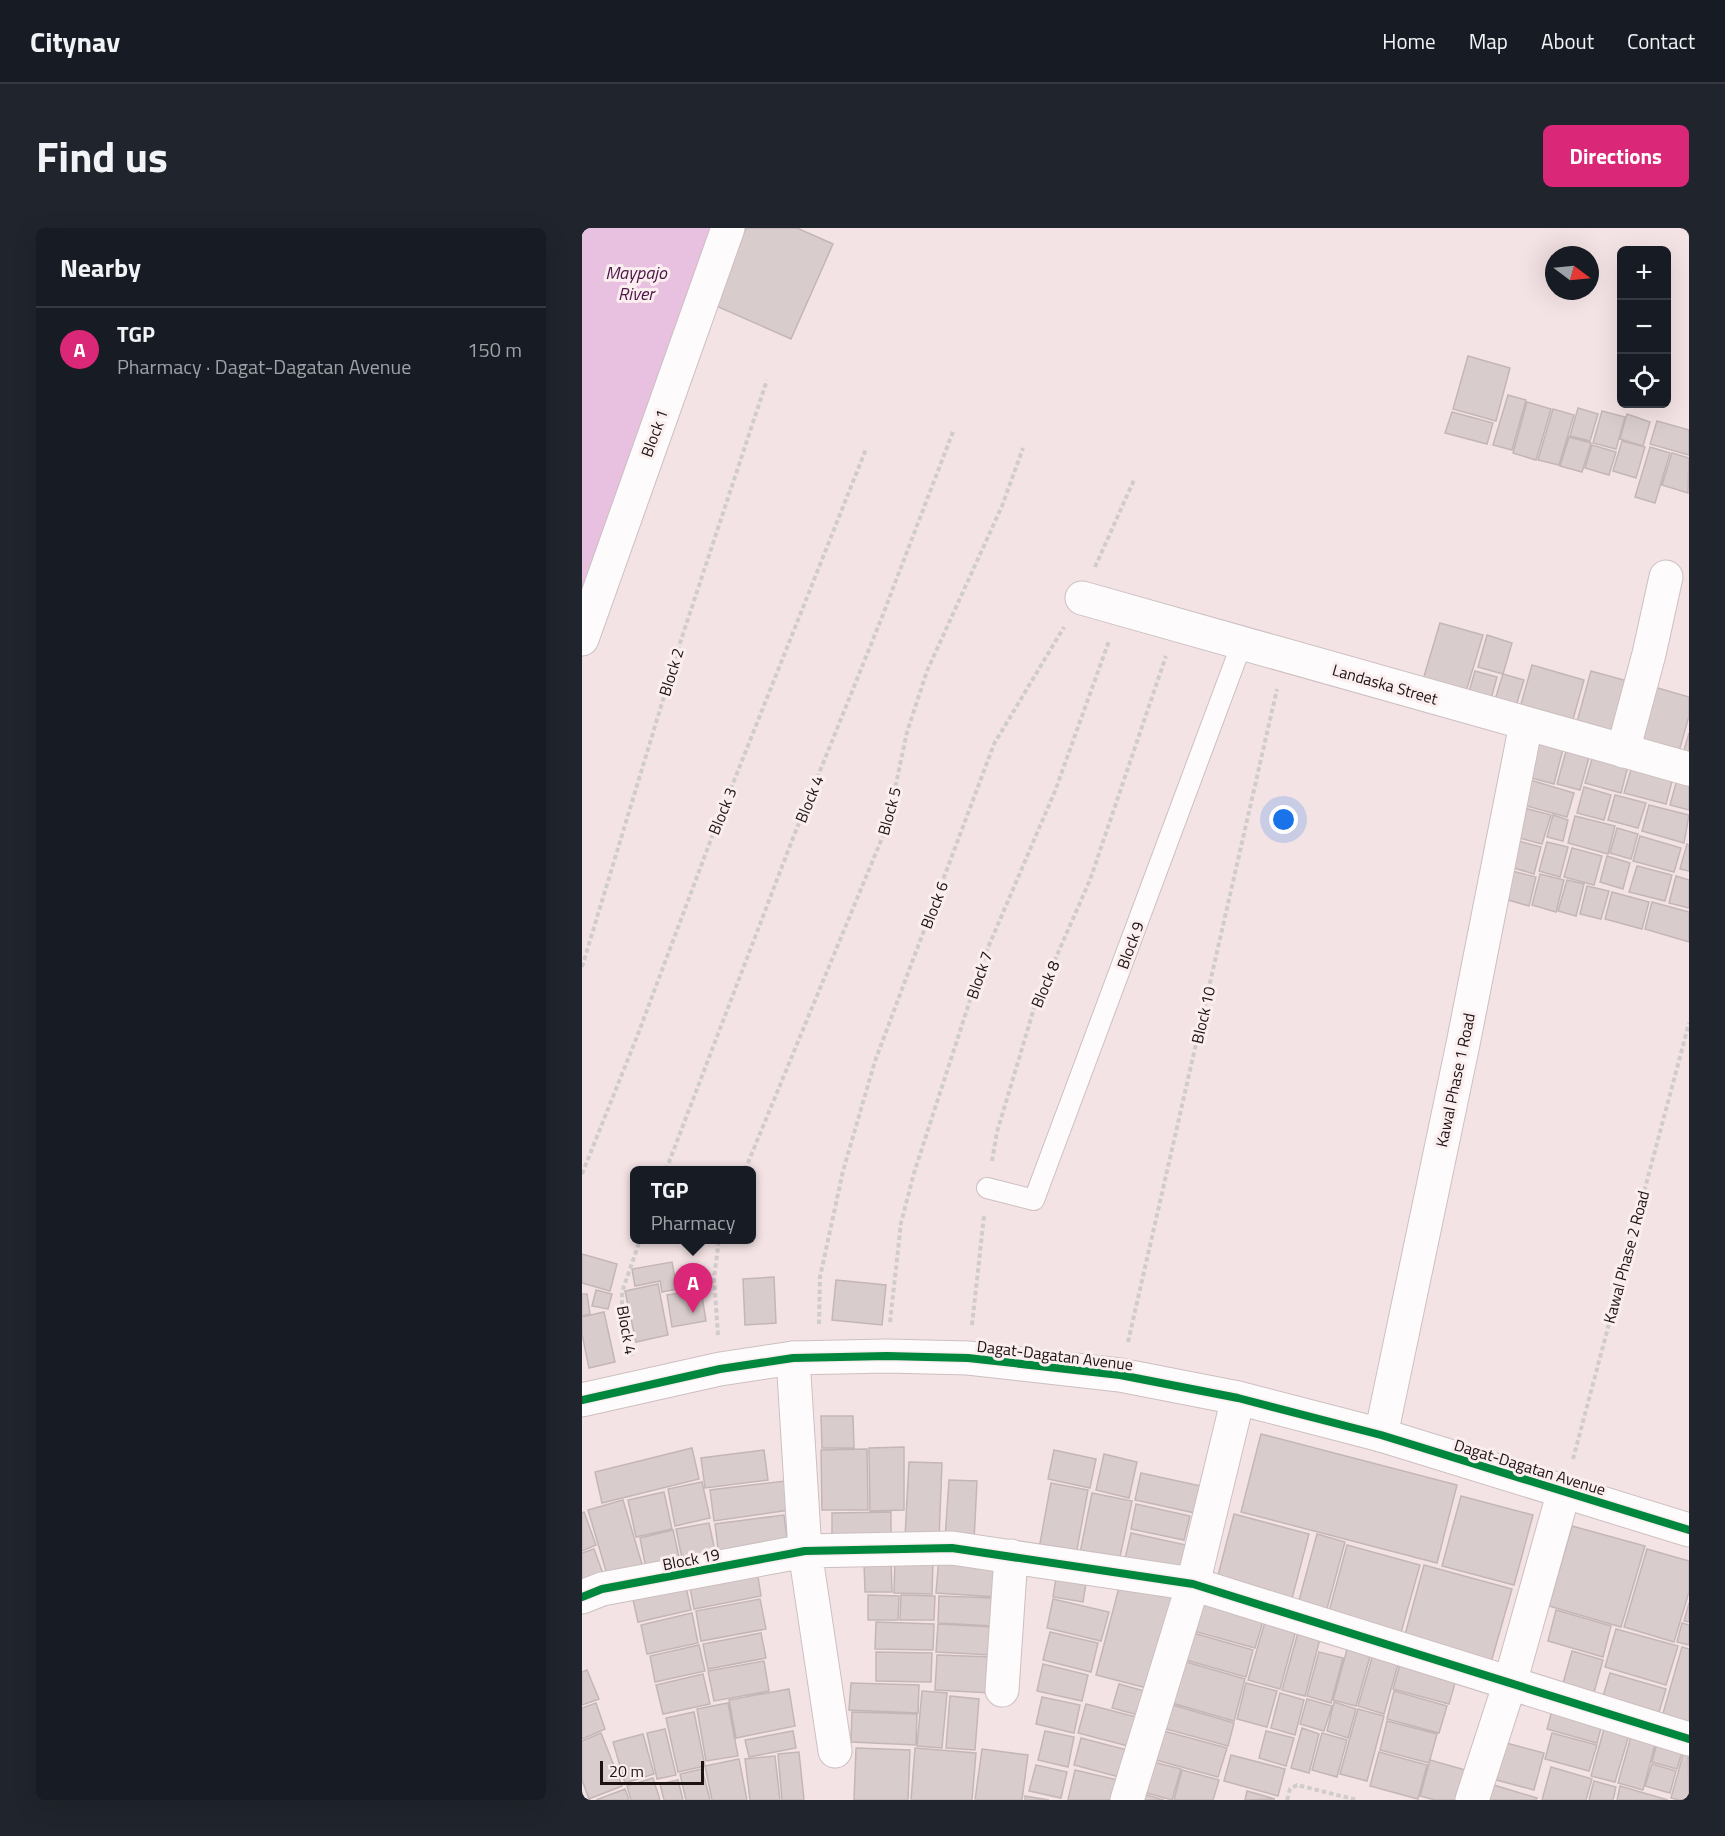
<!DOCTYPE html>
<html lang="en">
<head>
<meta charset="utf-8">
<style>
	:root { --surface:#171b24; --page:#20242c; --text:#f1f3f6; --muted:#9ea1a6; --line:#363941; --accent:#db2777 }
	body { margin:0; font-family:"Titillium Web",sans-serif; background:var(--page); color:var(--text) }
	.controls { position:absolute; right:18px; top:18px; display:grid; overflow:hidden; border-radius:9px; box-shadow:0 6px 24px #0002 }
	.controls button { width:54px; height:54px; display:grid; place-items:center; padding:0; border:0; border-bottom:2px solid var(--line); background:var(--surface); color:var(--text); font:30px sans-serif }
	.compass { position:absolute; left:963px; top:18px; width:54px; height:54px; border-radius:50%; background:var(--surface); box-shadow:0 6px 24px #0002; rotate:106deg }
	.scale { position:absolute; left:18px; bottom:15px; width:104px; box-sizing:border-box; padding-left:6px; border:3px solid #1d1214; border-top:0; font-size:16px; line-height:21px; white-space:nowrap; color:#1d1214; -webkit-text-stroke:4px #fbeeef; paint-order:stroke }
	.you { position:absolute; left:702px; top:592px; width:21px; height:21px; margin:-15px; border:4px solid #fff; border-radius:50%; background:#1a73e8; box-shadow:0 0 0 9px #1a73e833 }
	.badge { display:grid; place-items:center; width:39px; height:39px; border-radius:50%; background:var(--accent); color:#fff; font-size:20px; font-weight:700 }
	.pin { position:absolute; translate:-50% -50px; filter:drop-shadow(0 2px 3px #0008) }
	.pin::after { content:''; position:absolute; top:32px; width:21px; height:18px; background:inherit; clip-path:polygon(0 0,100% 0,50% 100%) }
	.popup { position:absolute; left:48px; top:938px; width:126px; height:78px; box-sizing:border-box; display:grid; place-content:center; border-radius:9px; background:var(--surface); filter:drop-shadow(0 2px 4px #0005); font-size:20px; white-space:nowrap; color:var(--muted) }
	.popup b { font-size:22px; color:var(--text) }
	.popup::after { content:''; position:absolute; left:50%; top:100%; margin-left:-12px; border:12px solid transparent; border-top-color:var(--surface) }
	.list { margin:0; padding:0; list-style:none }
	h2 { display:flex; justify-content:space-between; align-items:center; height:78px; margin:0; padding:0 24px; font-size:26px }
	h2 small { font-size:20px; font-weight:400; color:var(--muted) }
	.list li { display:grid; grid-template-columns:39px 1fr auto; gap:18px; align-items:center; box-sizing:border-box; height:84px; padding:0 24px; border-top:2px solid var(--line) }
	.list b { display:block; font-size:22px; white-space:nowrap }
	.list p { margin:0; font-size:20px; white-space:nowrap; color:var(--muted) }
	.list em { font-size:20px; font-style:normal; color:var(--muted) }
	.icon { flex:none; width:33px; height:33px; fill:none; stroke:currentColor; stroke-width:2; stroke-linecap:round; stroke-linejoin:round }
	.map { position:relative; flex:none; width:1107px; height:1572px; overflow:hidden; border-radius:9px }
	header { display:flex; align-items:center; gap:36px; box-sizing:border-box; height:84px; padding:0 30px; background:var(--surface); border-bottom:2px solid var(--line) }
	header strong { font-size:28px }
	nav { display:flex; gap:33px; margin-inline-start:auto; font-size:21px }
	.intro { display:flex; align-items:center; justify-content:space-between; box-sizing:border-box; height:144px; padding:0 36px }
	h1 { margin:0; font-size:42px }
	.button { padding:15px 27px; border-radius:9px; background:var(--accent); color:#fff; font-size:21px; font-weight:700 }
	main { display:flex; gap:36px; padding:0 36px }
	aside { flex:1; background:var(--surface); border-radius:9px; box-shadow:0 6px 24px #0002 }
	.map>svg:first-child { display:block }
	.water { fill:#e7c1df }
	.building { fill:#d9cccc; stroke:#c4b6b6; stroke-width:1.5 }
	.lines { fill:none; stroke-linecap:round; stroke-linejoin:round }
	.lane-casing { stroke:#cdbfc1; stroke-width:22 }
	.street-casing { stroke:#cdbfc1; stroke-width:35 }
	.secondary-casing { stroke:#cdbfc1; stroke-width:35 }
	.path { stroke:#d1cccc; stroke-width:4; stroke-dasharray:4.5 3; stroke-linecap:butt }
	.lane { stroke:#fdfbfb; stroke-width:20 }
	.street { stroke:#fdfbfb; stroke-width:33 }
	.secondary { stroke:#fdfbfb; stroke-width:33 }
	.cycleway-casing { stroke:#fbeeef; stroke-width:11 }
	.cycleway { stroke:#00873e; stroke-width:8 }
	.labels { text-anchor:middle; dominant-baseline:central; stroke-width:6; stroke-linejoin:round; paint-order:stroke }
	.street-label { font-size:16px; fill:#1d1214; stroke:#fbeeef }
	.water-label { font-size:18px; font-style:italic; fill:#4d1649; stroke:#fbeeef }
</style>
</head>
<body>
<header>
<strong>Citynav</strong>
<nav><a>Home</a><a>Map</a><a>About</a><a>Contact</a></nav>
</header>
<div class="intro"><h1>Find us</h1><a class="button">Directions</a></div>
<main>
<aside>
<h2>Nearby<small></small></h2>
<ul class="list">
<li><span class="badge">A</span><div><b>TGP</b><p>Pharmacy · Dagat-Dagatan Avenue</p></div><em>150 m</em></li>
</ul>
</aside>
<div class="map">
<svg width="1107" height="1572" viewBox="0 0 1107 1572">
	<rect width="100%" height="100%" fill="#f4e3e5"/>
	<path class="water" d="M0,0H129L0,369Z"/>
	<path class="building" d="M164,0H215L251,16L209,111L130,76Z
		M886,128L928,140L914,193L871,181Z
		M926,167L944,172L930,222L911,217Z
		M945,174L969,181L954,232L931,225Z
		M996,180L1016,186L1008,213L988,208Z
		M971,181L992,187L977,237L956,232Z
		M1020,183L1043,189L1034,221L1011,215Z
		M870,184L911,195L905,216L863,205Z
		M1045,186L1068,194L1061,218L1038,211Z
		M1075,193L1107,202V227L1068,216Z
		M987,209L1009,215L1000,244L978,238Z
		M1040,213L1063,219L1054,250L1031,243Z
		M1010,217L1034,224L1027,247L1003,240Z
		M1068,219L1088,225L1073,275L1053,269Z
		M1090,225L1107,230L1106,265L1080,257Z
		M858,395L901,407L883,467L840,455Z
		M905,407L930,415L921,446L896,439Z
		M950,437L1002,452L988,502L936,487Z
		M893,443L915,449L907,478L885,471Z
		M1009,443L1056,456L1039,514L993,501Z
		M921,446L942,452L932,484L911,478Z
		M1062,456L1107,469V488L1096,527L1045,513Z
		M954,505L983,513L972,556L942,548Z
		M1107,505V531L1100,529Z
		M986,516L1009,522L998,562L975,556Z
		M1012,524L1047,534L1039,565L1003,555Z
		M1051,535L1092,546L1084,576L1042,565Z
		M1096,548L1107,551V582L1088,577Z
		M948,552L992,565L985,589L941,577Z
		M1002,559L1029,567L1022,592L995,585Z
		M1033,567L1064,575L1056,600L1026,592Z
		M1067,577L1107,587L1102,615L1060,603Z
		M942,580L969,587L960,616L934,609Z
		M971,587L986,592L981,613L965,609Z
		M993,588L1033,598L1026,626L986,615Z
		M1035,600L1056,606L1049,631L1028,625Z
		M1058,608L1099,620L1092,644L1051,633Z
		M933,612L959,619L952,646L925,638Z
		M965,614L986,619L978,649L957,643Z
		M1105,616L1107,617V643L1098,641Z
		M990,620L1020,628L1012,657L982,649Z
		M1025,628L1048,635L1041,661L1018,654Z
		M1055,638L1090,647L1083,673L1047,664Z
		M926,642L954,649L947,678L919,670Z
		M958,646L982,652L974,684L950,677Z
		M1094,648L1107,652V680L1087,675Z
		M985,652L1002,656L994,688L976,683Z
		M1005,658L1027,663L1019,691L998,686Z
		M1030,664L1067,674L1060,701L1023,691Z
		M1070,674L1107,684V714L1063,701Z
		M0,1026L35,1036L28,1063L0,1055Z
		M90,1034L95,1061L80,1064L78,1053L53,1058L50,1041Z
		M192,1049L194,1095L163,1097L161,1051Z
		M254,1052L304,1057L300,1097L250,1092Z
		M76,1056L86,1107L54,1114L43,1063Z
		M14,1062L30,1066L26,1081L10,1078Z
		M119,1062L124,1093L90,1099L85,1067Z
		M0,1066H5L8,1086L0,1088Z
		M22,1084L33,1134L7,1140L0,1106V1089Z
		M239,1188H271L272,1220H240Z
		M679,1206L875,1257L855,1335L659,1284Z
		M322,1219V1282L288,1283L287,1220Z
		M110,1220L117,1251L20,1275L13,1244Z
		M285,1221L286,1282H240L239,1222Z
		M182,1222L186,1252L123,1260L119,1230Z
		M472,1222L514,1231L508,1260L466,1251Z
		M522,1226L555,1234L547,1270L514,1262Z
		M327,1234L360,1235L357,1311L323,1309Z
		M559,1245L619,1258L613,1285L553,1272Z
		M367,1252L395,1253L392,1313L363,1311Z
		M203,1253L207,1282L132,1293L128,1262Z
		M120,1254L128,1290L93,1298L86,1261Z
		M469,1255L506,1262L493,1332L456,1326Z
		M82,1264L90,1301L54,1309L46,1272Z
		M510,1265L550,1273L536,1338L497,1330Z
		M879,1268L951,1287L932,1357L860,1338Z
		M41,1272L62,1343L27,1353L6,1282Z
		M554,1276L608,1288L602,1312L549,1301Z
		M2,1284L14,1317L0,1323V1285Z
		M309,1284V1314L250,1315V1285Z
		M652,1286L727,1306L708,1378L633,1359Z
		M202,1287L206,1318L137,1328L133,1296Z
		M127,1295L134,1328L101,1335L94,1301Z
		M990,1298L1063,1318L1039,1399L967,1378Z
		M91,1302L99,1338L65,1345L58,1310Z
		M549,1305L604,1317L598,1347L542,1335Z
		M735,1306L763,1314L743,1388L715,1380Z
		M765,1317L838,1337L816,1415L744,1395Z
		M12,1321L23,1351L0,1359V1325Z
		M1065,1321L1107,1333V1364L1092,1414L1042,1399Z
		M357,1329L417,1334L414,1369L354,1365Z
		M313,1330L351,1332L350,1366L312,1365Z
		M309,1334L310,1364H283L282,1335Z
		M174,1336L179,1368L112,1381L106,1348Z
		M842,1337L930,1361L908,1438L821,1414Z
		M102,1350L109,1382L56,1394L49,1362Z
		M474,1350L504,1355L501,1374L471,1369Z
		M539,1352L594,1366L569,1461L514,1447Z
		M619,1365L684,1383L673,1420L608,1402Z
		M286,1367L317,1368L316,1392H286Z
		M319,1367L353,1368L352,1392H318Z
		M357,1368L411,1370L410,1398L356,1395Z
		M178,1371L184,1401L119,1413L114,1383Z
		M471,1371L527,1384L519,1413L465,1400Z
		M1107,1375V1394L1102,1393Z
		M974,1382L1029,1398L1021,1429L966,1413Z
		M110,1385L116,1415L65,1426L59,1397Z
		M294,1394L352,1396L351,1422L293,1421Z
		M683,1394L714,1402L698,1461L666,1452Z
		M1100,1395L1107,1397V1417L1095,1414Z
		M356,1396L411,1399L409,1427L354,1424Z
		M717,1401L739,1407L723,1468L700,1462Z
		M1034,1401L1096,1418L1084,1457L1023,1439Z
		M604,1403L671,1422L664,1449L597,1430Z
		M468,1404L516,1415L509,1444L461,1432Z
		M179,1405L184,1430L126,1441L121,1416Z
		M117,1417L123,1443L73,1454L68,1428Z
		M766,1418L789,1425L774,1478L751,1472Z
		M1100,1419L1107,1421V1497L1080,1489Z
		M792,1423L818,1429L802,1486L776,1478Z
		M990,1423L1021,1432L1011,1468L980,1459Z
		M294,1424L350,1425L349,1454L294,1453Z
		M737,1424L761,1430L749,1475L725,1468Z
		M355,1427L412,1429L409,1465L353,1462Z
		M594,1431L663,1451L652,1493L583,1473Z
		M182,1433L187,1463L132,1473L126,1443Z
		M819,1433L875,1448L867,1476L811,1461Z
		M461,1436L506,1447L500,1473L455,1463Z
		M5,1442L17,1471L0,1477V1444Z
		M1028,1445L1084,1461L1077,1484L1021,1468Z
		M121,1446L128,1476L81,1486L74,1457Z
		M269,1455L337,1457L336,1485L267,1482Z
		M664,1455L695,1463L685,1499L655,1491Z
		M537,1456L566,1464L560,1488L530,1480Z
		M207,1461L213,1498L154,1510L147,1472Z
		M340,1463L365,1465L360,1520L335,1518Z
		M812,1463L865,1478L857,1505L805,1491Z
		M698,1465L722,1472L713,1507L689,1500Z
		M368,1468L397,1471L393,1522L364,1520Z
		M460,1469L498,1477L492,1505L454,1496Z
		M725,1471L750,1478L742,1503L718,1496Z
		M752,1474L774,1481L766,1510L745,1503Z
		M14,1475L23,1501L0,1511V1480Z
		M146,1475L156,1528L124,1533L115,1481Z
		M584,1475L652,1495L646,1518L577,1499Z
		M972,1475L1022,1489L1015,1515L965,1501Z
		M504,1476L558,1490L550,1519L496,1505Z
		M776,1481L802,1488L785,1553L758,1546Z
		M112,1484L123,1538L96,1544L84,1490Z
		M270,1484L335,1486L334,1517L269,1514Z
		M1025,1490L1050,1497L1033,1554L1009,1548Z
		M805,1493L855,1506L847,1535L798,1522Z
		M1052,1498L1076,1505L1061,1562L1036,1555Z
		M720,1500L737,1506L727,1545L709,1540Z
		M83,1501L94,1547L75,1551L65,1505Z
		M578,1502L645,1520L636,1549L570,1531Z
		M211,1503L214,1520L167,1529L163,1512Z
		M463,1503L492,1509L486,1539L456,1532Z
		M684,1503L712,1510L704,1538L677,1530Z
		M1078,1503L1104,1510L1095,1541L1070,1534Z
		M19,1505L40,1558L7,1571L0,1552V1513Z
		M740,1505L765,1512L755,1549L730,1542Z
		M970,1505L1015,1517L1007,1543L963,1531Z
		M61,1506L72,1546L43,1555L31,1514Z
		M1106,1509L1107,1572H1097L1089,1570Z
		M499,1510L549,1523L541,1550L492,1537Z
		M913,1512L962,1525L952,1562L903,1549Z
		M274,1520L328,1522L326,1572H272Z
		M333,1520L394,1525L390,1572H329Z
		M400,1521L446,1527L440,1572H393Z
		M217,1524L222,1572H200L196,1526Z
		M797,1524L845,1537L836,1571L788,1558Z
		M649,1527L703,1541L696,1568L642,1553Z
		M193,1528L198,1572H168L163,1531Z
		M157,1531L165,1572H130L123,1538Z
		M848,1532L894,1545L887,1572H853L838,1568Z
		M567,1533L599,1541L590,1572L558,1563Z
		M1070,1536L1094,1543L1088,1565L1063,1558Z
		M454,1537L485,1544L479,1570L447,1563Z
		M969,1539L1010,1551L1004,1572H960Z
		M120,1541L128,1572H104L98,1546Z
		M493,1542L540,1553L536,1572H486Z
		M600,1542L637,1552L631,1572H592Z
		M71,1550L78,1572H49L45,1558Z
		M96,1552L101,1572H82L78,1556Z
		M1012,1553L1034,1559L1031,1572H1007Z
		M902,1554L955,1570L954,1572H897Z
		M1038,1558L1086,1572H1035Z
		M43,1561L47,1572H14Z
		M665,1563L693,1571L663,1572Z
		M561,1566L582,1572H559Z
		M443,1568L467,1572H443Z"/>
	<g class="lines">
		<defs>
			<path id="lane" d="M405,960L452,972L660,415"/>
			<path id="street" d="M500,370L1107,541
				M0,411L146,0
				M1041,523L1067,426L1084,349
				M211,1130L223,1323L253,1523
				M799,1207L881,816L944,496
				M0,1369L20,1361L223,1323L370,1320L611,1356L1107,1511
				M420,1462L429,1328
				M545,1572L611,1356L656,1170
				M890,1572L928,1455L982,1263"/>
			<path id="secondary" d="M0,1172L138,1141L211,1130L305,1128L386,1130L538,1147L656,1170L799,1207L1107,1302"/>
		</defs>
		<use href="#lane" class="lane-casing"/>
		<use href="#street" class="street-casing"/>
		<use href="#secondary" class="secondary-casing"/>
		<path class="path" d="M513,339L552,252
			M0,739L100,409L185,152
			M410,933L415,904L453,777L508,652L584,428
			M84,942L209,615L300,389L372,201
			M163,942L305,598L325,504L345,443L420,278L441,220
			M0,946L56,806L134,598L284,221
			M308,1094L319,995L332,945L402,729L473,563L527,413
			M237,1096L238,1049L261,943L293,833L412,516L482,399
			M390,1097L402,988
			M136,1107L132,1050L137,1012
			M546,1114L695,461
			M50,1128L40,1090V1064L58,1012
			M991,1231L1107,795
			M705,1572L708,1561L715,1557L775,1572"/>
		<use href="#lane" class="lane"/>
		<use href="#street" class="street"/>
		<use href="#secondary" class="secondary"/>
		<defs>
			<path id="cycleway" d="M0,1172L138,1141L211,1130L305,1128L386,1130L538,1147L656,1170L799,1207L1107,1302
				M0,1369L20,1361L223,1323L370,1320L611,1356L1107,1511"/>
		</defs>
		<use href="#cycleway" class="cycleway-casing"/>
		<use href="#cycleway" class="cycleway"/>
	</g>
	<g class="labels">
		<g class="street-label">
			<text transform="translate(72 205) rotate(-70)">Block 1</text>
			<text transform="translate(89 444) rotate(-73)">Block 2</text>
			<text transform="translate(803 456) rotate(16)">Landaska Street</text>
			<text transform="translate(227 571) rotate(-68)">Block 4</text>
			<text transform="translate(140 583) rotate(-68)">Block 3</text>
			<text transform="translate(307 583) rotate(-75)">Block 5</text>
			<text transform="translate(352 677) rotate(-69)">Block 6</text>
			<text transform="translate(548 717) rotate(-70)">Block 9</text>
			<text transform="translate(397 747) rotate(-71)">Block 7</text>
			<text transform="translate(463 756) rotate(-67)">Block 8</text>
			<text transform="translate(621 787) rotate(-77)">Block 10</text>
			<text transform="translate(873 852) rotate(-78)">Kawal Phase 1 Road</text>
			<text transform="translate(1044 1029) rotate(-75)">Kawal Phase 2 Road</text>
			<text transform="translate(45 1102) rotate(80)">Block 4</text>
			<text transform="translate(473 1127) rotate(7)">Dagat-Dagatan Avenue</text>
			<text transform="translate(948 1239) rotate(17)">Dagat-Dagatan Avenue</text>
			<text transform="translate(109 1331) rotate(-11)">Block 19</text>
		</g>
		<g class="water-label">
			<text x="54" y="44">Maypajo<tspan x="54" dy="21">River</tspan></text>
		</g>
	</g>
</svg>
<div class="controls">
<button>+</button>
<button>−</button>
<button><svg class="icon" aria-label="locate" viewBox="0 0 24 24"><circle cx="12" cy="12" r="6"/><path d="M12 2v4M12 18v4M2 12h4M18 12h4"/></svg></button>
</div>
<svg class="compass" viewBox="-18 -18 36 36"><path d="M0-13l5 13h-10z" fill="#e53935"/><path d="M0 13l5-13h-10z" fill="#9ea1a6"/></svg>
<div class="scale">20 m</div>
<div class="you"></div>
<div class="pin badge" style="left:111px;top:1085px">A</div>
<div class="popup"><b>TGP</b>Pharmacy</div>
</div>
</main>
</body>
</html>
